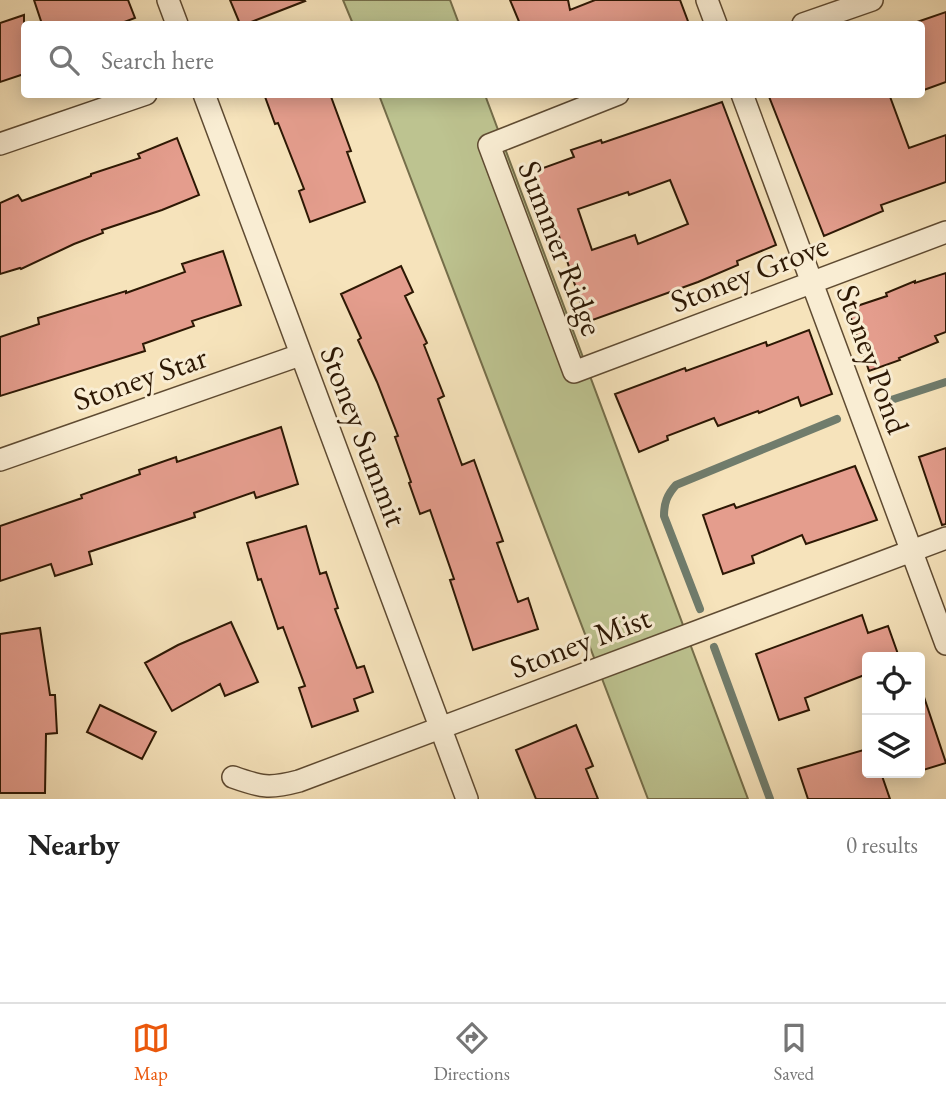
<!DOCTYPE html>
<html lang="en">
<head>
<meta charset="utf-8">
<style>
	:root { --surface:#fff; --page:#f2f2f2; --text:#222; --muted:#767676; --line:#e0e0e0; --accent:#ea580c }
	body { margin:0; font-family:"EB Garamond",serif; background:var(--page); color:var(--text) }
	.controls { position:absolute; right:21px; bottom:21px; display:grid; overflow:hidden; border-radius:7px; box-shadow:0 4px 18px #0003 }
	.controls button { width:63px; height:63px; display:grid; place-items:center; padding:0; border:0; border-bottom:2px solid var(--line); background:var(--surface); color:var(--text); font:35px sans-serif }
	.list { margin:0; padding:0; list-style:none }
	h2 { display:flex; justify-content:space-between; align-items:center; height:91px; margin:0; padding:0 28px; font-size:30px }
	h2 small { font-size:23px; font-weight:400; color:var(--muted) }
	.icon { flex:none; width:38px; height:38px; fill:none; stroke:currentColor; stroke-width:2; stroke-linecap:round; stroke-linejoin:round }
	.map { position:relative; flex:none; width:946px; height:799px; overflow:hidden }
	.search { position:absolute; background:var(--surface); box-shadow:0 4px 18px #0003; left:21px; right:21px; top:21px; height:77px; display:flex; align-items:center; gap:18px; box-sizing:border-box; padding:0 24px; border-radius:7px; color:var(--muted); font-size:26px }
	.sheet { height:203px; background:var(--surface) }
	nav { display:flex; justify-content:space-around; align-items:center; box-sizing:border-box; height:98px; border-top:2px solid var(--line); background:var(--surface); font-size:19px; color:var(--muted) }
	nav a { display:grid; justify-items:center; gap:4px }
	nav .on { color:var(--accent) }
	.map>svg:first-child { display:block }
	.green { fill:#bdc390; stroke:#756e4a; stroke-width:2 }
	.lines { fill:none; stroke-linecap:round; stroke-linejoin:round }
	.stream { stroke:#707c6c; stroke-width:8 }
	.building { fill:#e49d8d; stroke:#2d1804; stroke-width:2; fill-rule:evenodd }
	.minor-casing { stroke:#5f4b32; stroke-width:24 }
	.minor { stroke:#f9edd3; stroke-width:21 }
	.labels { text-anchor:middle; dominant-baseline:central; stroke-width:6; stroke-linejoin:round; paint-order:stroke }
	.street-label { font-size:32px; fill:#2d1804; stroke:#f9edd3 }
</style>
</head>
<body>
<div class="map">
<svg width="946" height="799" viewBox="0 0 946 799">
	<rect width="100%" height="100%" fill="#f6e3bb"/>
	<filter id="stains"><feTurbulence type="fractalNoise" baseFrequency=".00286" numOctaves="4"/><feColorMatrix values="0 0 0 0 .2 0 0 0 0 .09 0 0 0 0 .02 0 0 0 .5 -.17"/></filter>
	<radialGradient id="worn" r=".72"><stop offset=".6" stop-color="#630" stop-opacity="0"/><stop offset="1" stop-color="#630" stop-opacity=".3"/></radialGradient>
	<path class="green" d="M343,0H450L459,24H353Z
		M379,95H485L748,799H648Z"/>
	<g class="lines">
		<path class="stream" d="M882,403L946,382
			M700,609L664,516C664,503 667,495 676,485L837,419
			M714,647L770,799"/>
	</g>
	<path class="building" d="M34,0H128L135,18L119,24H42Z
		M230,0H304L305,1L246,24H240Z
		M510,0H568L570,10L595,0H680L689,24H520Z
		M946,12V82L921,91V24L917,22Z
		M24,15V74L0,82V23Z
		M264,94H330L351,151L347,152L365,202L310,222L299,191L304,189L278,123L275,124Z
		M768,94H889L909,148L946,135V182L881,205L883,211L824,236Z
		M722,102L776,245L737,261L738,265L698,282L587,322L557,230L553,231L532,172L574,157L571,150L601,140L602,143ZM670,180L688,224L638,244L635,235L592,250L578,209L628,192L629,195Z
		M177,138L199,195L162,210L102,230L103,233L74,244L21,269L20,268L0,274V203L18,195L22,201L91,176V174L140,158L138,154Z
		M223,251L241,305L192,321L194,326L143,344L145,351L0,396V337L39,324L38,318L126,291V293L185,272L182,264Z
		M401,266L413,292L405,296L427,343L424,345L444,396L438,399L462,465L474,460L503,541L497,543L518,602L528,598L538,629L473,650L450,580L454,579L430,510L420,514L409,483L411,482L395,437L398,436L377,382L358,340L361,338L341,294Z
		M946,273V332L935,336L938,342L899,358L900,360L869,371L848,309L887,296L886,293L915,281V283Z
		M809,330L832,394L801,406L798,397L759,413L758,411L718,426L714,418L667,436L668,440L639,452L615,394L685,368L686,371L766,342L767,346Z
		M281,427L298,484L256,498L254,492L194,513L195,517L89,552L92,564L55,576L51,564L0,581V526L82,498L81,495L140,474L139,470L176,457L177,462Z
		M946,448V524L942,525L919,457Z
		M855,466L877,520L806,544L802,535L752,556L754,563L723,574L703,515L734,504L736,508Z
		M306,526L320,574L326,572L338,608L335,609L357,668L364,666L373,692L354,699L358,711L312,727L299,688L305,686L283,627L278,629L261,579L258,580L247,543Z
		M862,615L868,633L888,626L899,657H867V674L805,698L809,710L779,720L756,654Z
		M231,622L258,682L225,696L220,684L172,711L145,663L178,645Z
		M40,628L50,695H55L57,733L46,734L45,793H0V634Z
		M924,697L946,763L920,771V698Z
		M100,705L156,732L142,759L87,732Z
		M576,725L593,766L586,769L598,799H536L516,750Z
		M867,749V773H881L890,799H808L798,769Z"/>
	<g class="lines">
		<defs>
			<path id="minor" d="M168,0L177,24
				M707,0L716,24
				M803,24L872,0
				M204,94L467,799
				M618,94L489,145L574,372L946,232
				M742,94L946,644
				M0,144L146,94
				M0,460L300,355
				M233,777C261,787 269,789 299,781L946,538"/>
		</defs>
		<use href="#minor" class="minor-casing"/>
		<use href="#minor" class="minor"/>
	</g>
	<g class="labels">
		<g class="street-label">
			<text transform="translate(561 248) rotate(69)">Summer Ridge</text>
			<text transform="translate(749 273) rotate(-21)">Stoney Grove</text>
			<text transform="translate(873 359) rotate(70)">Stoney Pond</text>
			<text transform="translate(140 378) rotate(-19)">Stoney Star</text>
			<text transform="translate(364 436) rotate(69)">Stoney Summit</text>
			<text transform="translate(580 642) rotate(-21)">Stoney Mist</text>
		</g>
	</g>
	<rect width="100%" height="100%" filter="url(#stains)"/>
	<rect width="100%" height="100%" fill="url(#worn)"/>
</svg>
<div class="controls">
<button><svg class="icon" aria-label="locate" viewBox="0 0 24 24"><circle cx="12" cy="12" r="6"/><path d="M12 2v4M12 18v4M2 12h4M18 12h4"/></svg></button>
<button><svg class="icon" aria-label="layers" viewBox="0 0 24 24"><path d="M12 4l9 5-9 5-9-5zM3 14l9 5 9-5"/></svg></button>
</div>
<div class="search"><svg class="icon" aria-label="search" viewBox="0 0 24 24"><circle cx="10" cy="10" r="6"/><path d="M15 15l6 6"/></svg>Search here</div>
</div>
<section class="sheet">
<h2>Nearby<small>0 results</small></h2>
<ul class="list">
</ul>
</section>
<nav>
<a class="on"><svg class="icon" aria-label="map" viewBox="0 0 24 24"><path d="M3 6l6-2 6 2 6-2v14l-6 2-6-2-6 2zM9 4v14M15 6v14"/></svg>Map</a>
<a><svg class="icon" aria-label="directions" viewBox="0 0 24 24"><path d="M12 3l9 9-9 9-9-9zM9 14v-3h6M13 9l2 2-2 2"/></svg>Directions</a>
<a><svg class="icon" aria-label="saved" viewBox="0 0 24 24"><path d="M7 4h10v16l-5-4-5 4z"/></svg>Saved</a>
</nav>
</body>
</html>
